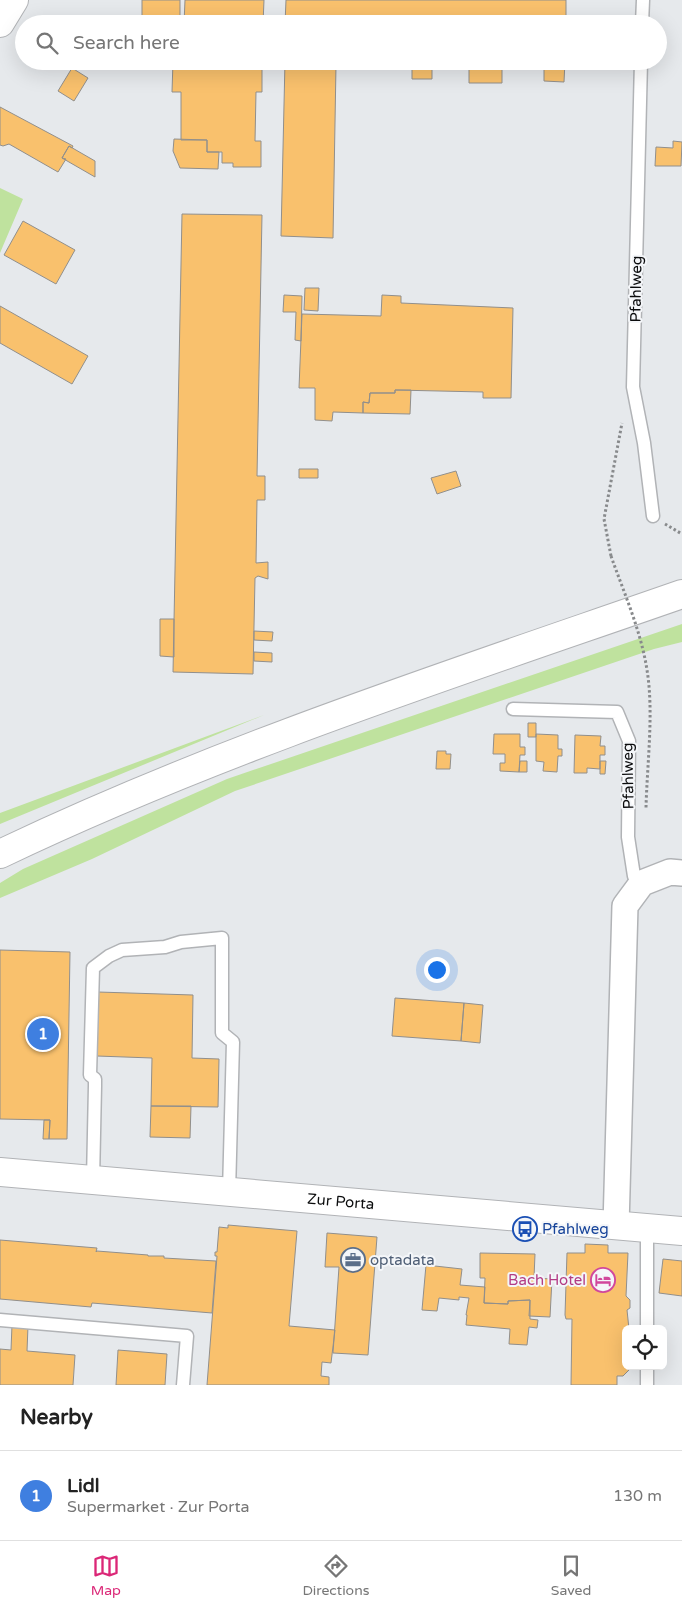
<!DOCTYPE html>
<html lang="en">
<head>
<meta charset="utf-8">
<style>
	:root { --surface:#fff; --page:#f2f2f2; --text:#222; --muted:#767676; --line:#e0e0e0; --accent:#db2777 }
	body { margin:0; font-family:"Varela Round",sans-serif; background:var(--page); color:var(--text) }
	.controls { position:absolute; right:15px; bottom:15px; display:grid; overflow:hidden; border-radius:8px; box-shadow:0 5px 20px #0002 }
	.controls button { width:45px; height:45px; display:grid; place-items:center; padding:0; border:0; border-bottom:1px solid var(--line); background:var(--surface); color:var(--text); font:25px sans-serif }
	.you { position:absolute; left:436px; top:969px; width:18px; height:18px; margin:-12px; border:4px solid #fff; border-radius:50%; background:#1a73e8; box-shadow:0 0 0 8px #1a73e833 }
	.badge { display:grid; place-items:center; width:32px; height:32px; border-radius:50%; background:var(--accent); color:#fff; font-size:16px; font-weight:700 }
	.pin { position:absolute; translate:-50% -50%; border:2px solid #fff; box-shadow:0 1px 5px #0006 }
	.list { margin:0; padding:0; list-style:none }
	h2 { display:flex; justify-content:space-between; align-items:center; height:65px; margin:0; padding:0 20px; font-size:21px }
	h2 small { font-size:16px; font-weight:400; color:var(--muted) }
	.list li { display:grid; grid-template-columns:32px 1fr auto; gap:15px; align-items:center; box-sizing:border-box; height:90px; padding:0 20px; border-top:1px solid var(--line) }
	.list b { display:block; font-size:19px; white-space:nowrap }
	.list p { margin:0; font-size:16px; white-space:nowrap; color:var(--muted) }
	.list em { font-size:16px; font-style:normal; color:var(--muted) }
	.icon { flex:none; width:28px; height:28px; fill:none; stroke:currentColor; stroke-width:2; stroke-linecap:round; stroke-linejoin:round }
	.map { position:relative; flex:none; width:682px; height:1385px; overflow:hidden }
	.search { position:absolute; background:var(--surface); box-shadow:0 5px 20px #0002; left:15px; right:15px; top:15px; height:55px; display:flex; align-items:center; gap:12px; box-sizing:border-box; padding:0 18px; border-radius:28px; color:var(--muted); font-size:19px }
	.sheet { height:155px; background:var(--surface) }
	nav { display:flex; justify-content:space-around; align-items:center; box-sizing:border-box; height:70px; border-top:1px solid var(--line); background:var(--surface); font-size:14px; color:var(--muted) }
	nav a { display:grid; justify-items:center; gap:2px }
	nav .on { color:var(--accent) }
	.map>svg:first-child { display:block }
	.green { fill:#bfe29e }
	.building { fill:#f9c16d; stroke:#918f8c }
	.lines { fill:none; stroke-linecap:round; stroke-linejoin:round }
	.lane-casing { stroke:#b1b3b6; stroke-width:15 }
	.street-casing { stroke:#b1b3b6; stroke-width:28 }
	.secondary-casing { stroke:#b1b3b6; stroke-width:30 }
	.primary-casing { stroke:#b1b3b6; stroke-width:30 }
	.path { stroke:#888a8c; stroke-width:3; stroke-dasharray:2.5 2.5; stroke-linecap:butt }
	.lane { stroke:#fff; stroke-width:12 }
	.street { stroke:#fff; stroke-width:25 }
	.secondary { stroke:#fff; stroke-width:28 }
	.primary { stroke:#fff; stroke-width:28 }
	.path-bridge { stroke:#888a8c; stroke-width:3; stroke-dasharray:2.5 2.5; stroke-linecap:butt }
	.labels { text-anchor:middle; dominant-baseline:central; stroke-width:4; stroke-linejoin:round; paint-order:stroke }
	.street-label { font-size:15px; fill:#0b0c0d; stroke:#f4f6f9 }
	.transit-label { font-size:15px; fill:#164399; stroke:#f4f6f9; text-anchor:start }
	.service-label { font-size:15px; fill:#4e5e75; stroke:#f4f6f9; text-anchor:start }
	.hotel-label { font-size:15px; fill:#b23c85; stroke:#f4f6f9; text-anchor:end }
</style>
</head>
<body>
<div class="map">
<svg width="682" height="1385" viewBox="0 0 682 1385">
	<rect width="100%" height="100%" fill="#e6e9ec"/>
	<path class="green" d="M0,188L23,199L0,253Z
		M682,624V642L654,649L235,791L92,859L0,898V883L23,869L227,779Z
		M264,715L0,824V813Z"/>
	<path class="building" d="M142,0H180V19L142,18Z
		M185,0H264L263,24H184Z
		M286,0H566V24H285Z
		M173,61H262V92H256L255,141H261V167H233V163H222V152H207V140H181V92H172Z
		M285,61H565L564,82L544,81V69H502V83H469V68L432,67V79H412V67L336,65L333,238L281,236Z
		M72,68L88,78L74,101L58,91Z
		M0,107L73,146L72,148L69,146L62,158L66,159L58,172L9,144L3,146L0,145Z
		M174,139L207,140V152H219L218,169L180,168L173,151Z
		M673,141L682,142L681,166H655L656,147L673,148Z
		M69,146L95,161V177L62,158Z
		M182,214L262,215L257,476H265V500H257L256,563L268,562V579L258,576L255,578L253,674L173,672Z
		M23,221L75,250L56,284L4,255Z
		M305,288H319L318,311L304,310Z
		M284,295L302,296L301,341L295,340L296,312H283Z
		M382,295L401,296V303L513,308L511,398H483V392L395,390V393H370L369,403L363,402V413L333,412L332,421L315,420V388H299L302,314L381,316Z
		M0,306L88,356L72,384L0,343Z
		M395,390H411L410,414L363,413V402L369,403L370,393H395Z
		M299,469H318V478H299Z
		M456,471L461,486L437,494L431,478Z
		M160,619H174V657L160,656Z
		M254,631L273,632L272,641L254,640Z
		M254,652L272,653V662L254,661Z
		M528,723H536V737H528Z
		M494,734H520V747H525V755H520L519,772L500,771V763H505V754H493Z
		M536,734L558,735V749H562V756H558L557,772L543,771L544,762L536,761Z
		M575,735L601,736L600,746H605V755H600V769L587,768V773H574Z
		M437,751H446V754H451L450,769H436Z
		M520,761H527V772H519Z
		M600,761H606L605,774H600Z
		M0,950L70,952L67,1139H49L50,1120L0,1119Z
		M98,992L193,995L192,1058L219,1059L218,1107L151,1106L152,1058L97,1056Z
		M395,998L464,1003L461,1041L392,1036Z
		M464,1003L483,1005L480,1043L461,1041Z
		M151,1106H191L190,1138L150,1137Z
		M44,1120H50L49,1139H43Z
		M228,1225L297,1231L289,1326L335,1330L331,1363L322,1362L321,1376L329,1377V1385H207L217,1256H215V1252H217L219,1227L228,1228Z
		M327,1233L377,1237L368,1355L333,1353L339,1267H325Z
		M0,1240L97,1248L96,1252L97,1251L148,1255V1256H164V1258L216,1261L212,1313L92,1303L91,1307L0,1299Z
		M585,1244L608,1245V1253H628L626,1296L630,1300V1308L627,1310L629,1329H626L625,1365L629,1370L623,1376H617V1385H571L572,1319H566L565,1315L567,1253H585Z
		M480,1253L535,1254L534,1278L552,1279L550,1317L529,1316L530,1300L508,1301V1304L484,1303L485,1278H480Z
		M663,1259L682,1261V1296L659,1293Z
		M426,1265L462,1269L460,1285L485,1287L484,1303L508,1304V1301L530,1300V1319L538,1320L537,1328L529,1327L527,1345L509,1344L510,1329L466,1325L467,1315H466L469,1298L459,1297V1300L439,1298L437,1311L422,1310Z
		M12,1325L28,1326L27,1351L75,1355L73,1385H0V1349L11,1350Z
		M118,1350L167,1354L165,1385H116Z"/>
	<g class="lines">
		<defs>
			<path id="lane" d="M642,24L643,0
				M641,61L633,387L644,443L653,516
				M513,709L617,712L629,741L628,837L634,876L642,883
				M93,1180L95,1086V1079L90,1075L93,968L109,956L122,950L165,947L181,942L222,938V1033L233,1042L229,1192
				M647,1228V1329
				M0,1320L187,1336L183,1385
				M647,1366V1385"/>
			<path id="street" d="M616,1226L625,906L642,883L670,872L682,873"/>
			<g id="secondary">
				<path d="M0,23L14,0"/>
				<path id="s1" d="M0,1172L682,1231"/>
			</g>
			<path id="primary" d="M0,854C220,749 452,674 682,594"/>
		</defs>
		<use href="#lane" class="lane-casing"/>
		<use href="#street" class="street-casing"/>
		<use href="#secondary" class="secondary-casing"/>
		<use href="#primary" class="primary-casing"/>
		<path class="path" d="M665,524L682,534
			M611,556L604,519L622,423"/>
		<use href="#lane" class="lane"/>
		<use href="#street" class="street"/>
		<use href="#secondary" class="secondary"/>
		<use href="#primary" class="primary"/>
		<path class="path-bridge" d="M611,556C624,593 641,631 647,670C654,712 647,765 646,808"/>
	</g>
	<defs>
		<symbol id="bus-ring" viewBox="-11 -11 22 22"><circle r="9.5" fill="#f4f6f9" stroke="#1a4fb4" stroke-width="1.5"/><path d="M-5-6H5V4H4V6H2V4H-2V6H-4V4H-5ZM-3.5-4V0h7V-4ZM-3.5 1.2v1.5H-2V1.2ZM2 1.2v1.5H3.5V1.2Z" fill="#1a4fb4"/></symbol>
		<symbol id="office-ring" viewBox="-11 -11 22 22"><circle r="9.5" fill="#f4f6f9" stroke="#5c6f8a" stroke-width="1.5"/><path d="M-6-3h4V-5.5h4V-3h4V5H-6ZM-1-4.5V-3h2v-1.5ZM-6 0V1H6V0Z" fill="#5c6f8a"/></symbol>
		<symbol id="hotel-ring" viewBox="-11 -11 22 22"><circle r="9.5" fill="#f4f6f9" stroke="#d1479c" stroke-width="1.5"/><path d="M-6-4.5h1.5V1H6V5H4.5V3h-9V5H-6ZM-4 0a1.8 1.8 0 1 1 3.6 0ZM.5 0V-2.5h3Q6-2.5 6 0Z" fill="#d1479c"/></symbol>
	</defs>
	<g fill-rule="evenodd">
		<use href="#bus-ring" x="511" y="1215" width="28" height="28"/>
		<use href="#office-ring" x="339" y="1246" width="28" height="28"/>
		<use href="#hotel-ring" x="589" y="1266" width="28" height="28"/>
	</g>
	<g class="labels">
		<g class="street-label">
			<text transform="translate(636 289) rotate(-89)">Pfahlweg</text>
			<text transform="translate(628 776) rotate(-91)">Pfahlweg</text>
			<text stroke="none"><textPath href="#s1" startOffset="342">Zur Porta</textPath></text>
		</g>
		<g class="transit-label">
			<text x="542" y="1229">Pfahlweg</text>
		</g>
		<g class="service-label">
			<text x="370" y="1260">optadata</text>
		</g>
		<g class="hotel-label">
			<text x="586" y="1280">Bach Hotel</text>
		</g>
	</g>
</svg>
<div class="controls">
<button><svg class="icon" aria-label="locate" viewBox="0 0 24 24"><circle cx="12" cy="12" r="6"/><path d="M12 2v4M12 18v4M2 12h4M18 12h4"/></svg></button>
</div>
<div class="you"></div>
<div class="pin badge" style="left:43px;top:1034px;background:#3f7fe0">1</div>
<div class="search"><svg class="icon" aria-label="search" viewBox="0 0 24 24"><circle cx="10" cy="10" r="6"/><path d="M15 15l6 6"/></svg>Search here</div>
</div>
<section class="sheet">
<h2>Nearby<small></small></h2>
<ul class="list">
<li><span class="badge" style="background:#3f7fe0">1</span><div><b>Lidl</b><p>Supermarket · Zur Porta</p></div><em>130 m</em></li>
</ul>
</section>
<nav>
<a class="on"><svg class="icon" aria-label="map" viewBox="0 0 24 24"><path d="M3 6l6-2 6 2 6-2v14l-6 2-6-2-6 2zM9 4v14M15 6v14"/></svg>Map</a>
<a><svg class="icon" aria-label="directions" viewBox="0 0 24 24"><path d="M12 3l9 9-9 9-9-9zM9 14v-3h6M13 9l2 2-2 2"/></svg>Directions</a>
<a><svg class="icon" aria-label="saved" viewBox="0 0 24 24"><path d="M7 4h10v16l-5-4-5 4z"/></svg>Saved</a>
</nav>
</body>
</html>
